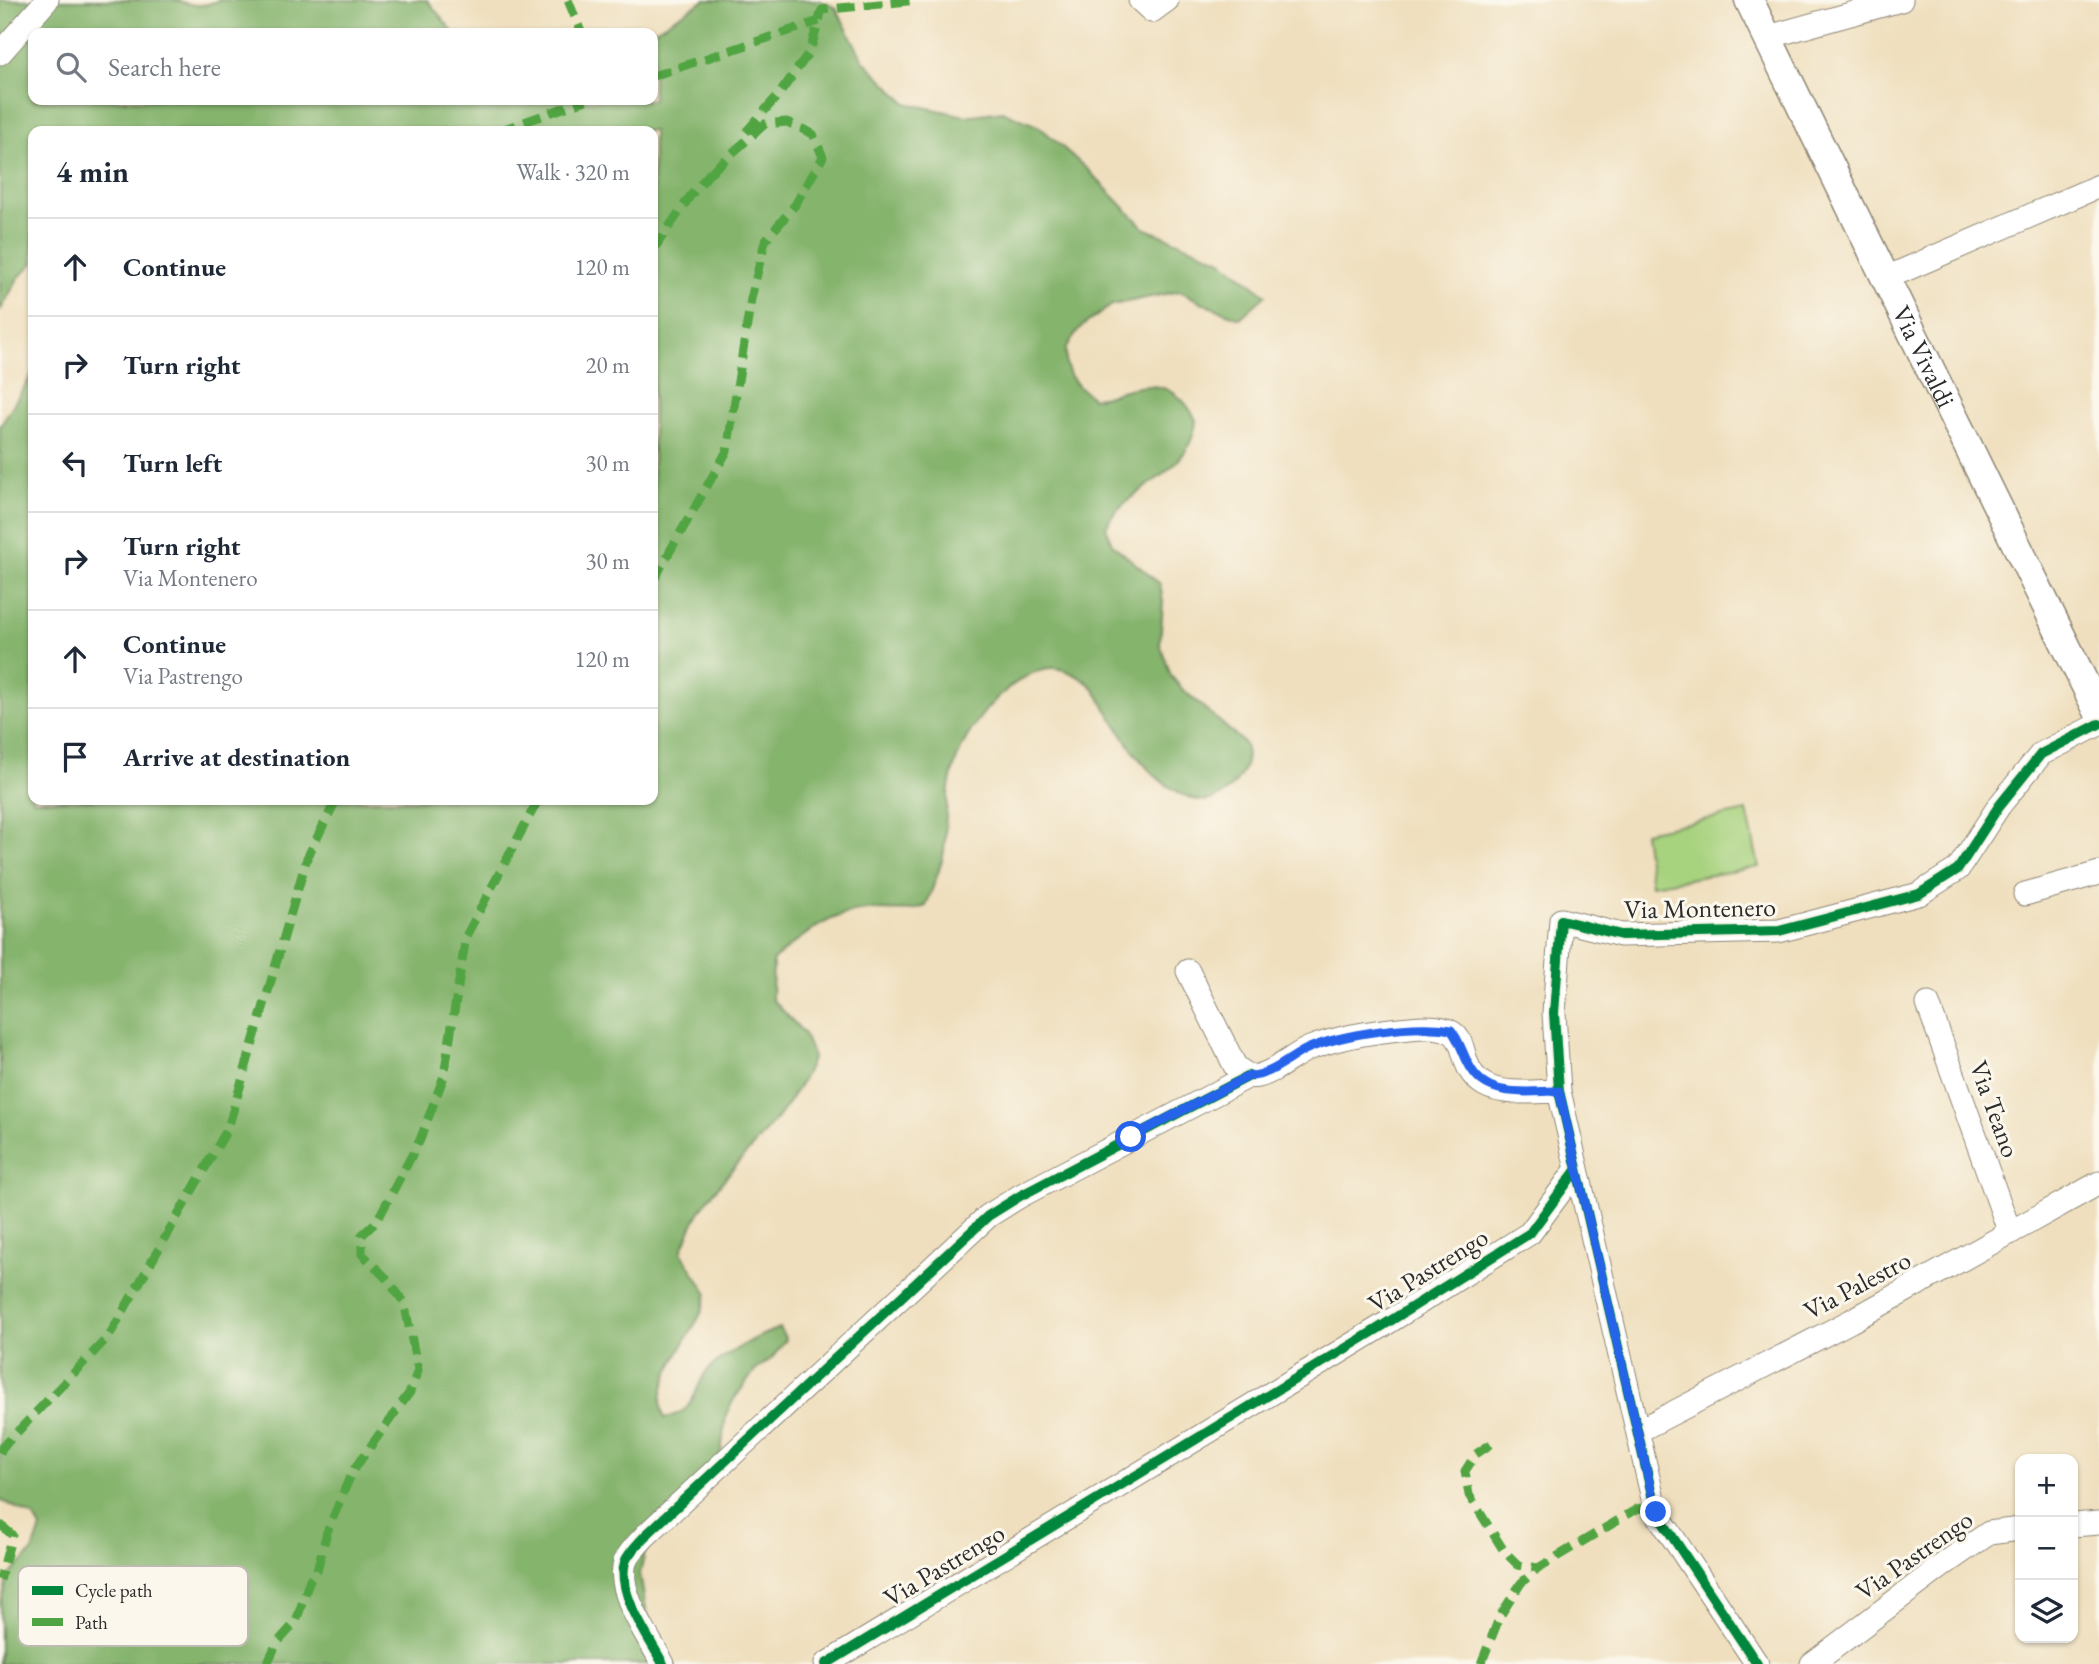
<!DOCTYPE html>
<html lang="en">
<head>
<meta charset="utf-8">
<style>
	:root { --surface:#fff; --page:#f6f6f7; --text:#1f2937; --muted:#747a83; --line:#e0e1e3 }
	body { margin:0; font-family:"EB Garamond",serif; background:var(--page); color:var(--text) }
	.controls { position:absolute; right:21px; bottom:21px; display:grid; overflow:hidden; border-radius:14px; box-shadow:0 2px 5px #0004 }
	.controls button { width:63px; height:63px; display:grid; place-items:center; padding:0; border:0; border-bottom:2px solid var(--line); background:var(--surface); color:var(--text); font:35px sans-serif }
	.stop { position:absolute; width:21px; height:21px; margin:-16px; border:5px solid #2563eb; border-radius:50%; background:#fff }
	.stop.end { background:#2563eb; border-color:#fff; box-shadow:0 2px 7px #0008 }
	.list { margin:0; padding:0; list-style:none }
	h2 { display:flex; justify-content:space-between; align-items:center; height:91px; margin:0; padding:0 28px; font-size:30px }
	h2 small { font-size:23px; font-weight:400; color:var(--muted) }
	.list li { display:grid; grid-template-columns:46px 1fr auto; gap:21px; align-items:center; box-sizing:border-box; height:98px; padding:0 28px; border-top:2px solid var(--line) }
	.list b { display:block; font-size:26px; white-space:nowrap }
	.list p { margin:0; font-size:23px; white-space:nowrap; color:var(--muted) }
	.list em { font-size:23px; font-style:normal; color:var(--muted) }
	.icon { flex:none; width:38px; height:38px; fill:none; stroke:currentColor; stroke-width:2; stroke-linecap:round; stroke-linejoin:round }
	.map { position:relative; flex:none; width:2099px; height:1664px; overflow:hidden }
	.search { position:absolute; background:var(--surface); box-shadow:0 2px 5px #0004; left:28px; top:28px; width:630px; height:77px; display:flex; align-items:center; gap:18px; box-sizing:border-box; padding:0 24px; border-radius:14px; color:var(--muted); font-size:26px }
	.panel { position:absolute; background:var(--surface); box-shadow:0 2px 5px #0004; left:28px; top:126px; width:630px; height:679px; border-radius:14px }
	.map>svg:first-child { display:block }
	.green { fill:#a7d27e; stroke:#697e54; stroke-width:2 }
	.forest { fill:#85b46d; stroke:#58704c; stroke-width:2 }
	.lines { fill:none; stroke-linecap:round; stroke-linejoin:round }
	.minor-casing { stroke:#8d8574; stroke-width:25 }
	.tertiary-casing { stroke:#8d8574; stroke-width:31 }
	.minor { stroke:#fff; stroke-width:23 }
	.tertiary { stroke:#fff; stroke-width:28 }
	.quiet { stroke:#51a443; stroke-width:9; stroke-dasharray:18 9; stroke-linecap:butt }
	.cycleway-casing { stroke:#fbf7ec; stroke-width:15 }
	.cycleway { stroke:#00873e; stroke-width:10 }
	.route { stroke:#2563eb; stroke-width:9 }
	.labels { text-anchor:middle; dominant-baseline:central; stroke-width:6; stroke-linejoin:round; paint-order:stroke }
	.street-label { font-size:26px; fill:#2b2b2b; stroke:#fbf7ec }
	.key { fill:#fbf7ec; stroke:#bdbab2; stroke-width:2 }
	.key-label { font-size:19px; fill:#2b2b2b }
</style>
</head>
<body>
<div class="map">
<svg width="2099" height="1664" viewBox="0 0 2099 1664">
	<rect width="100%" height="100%" fill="#fbf7ec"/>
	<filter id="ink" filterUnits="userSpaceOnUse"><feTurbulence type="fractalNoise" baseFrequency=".0143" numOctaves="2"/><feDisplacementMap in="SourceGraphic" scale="14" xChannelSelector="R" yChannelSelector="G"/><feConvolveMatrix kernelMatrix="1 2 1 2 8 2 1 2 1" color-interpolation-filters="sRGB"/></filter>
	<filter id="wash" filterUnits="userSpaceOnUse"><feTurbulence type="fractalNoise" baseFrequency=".00686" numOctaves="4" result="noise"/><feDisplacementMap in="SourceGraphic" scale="28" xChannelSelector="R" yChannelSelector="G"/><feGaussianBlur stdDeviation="1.57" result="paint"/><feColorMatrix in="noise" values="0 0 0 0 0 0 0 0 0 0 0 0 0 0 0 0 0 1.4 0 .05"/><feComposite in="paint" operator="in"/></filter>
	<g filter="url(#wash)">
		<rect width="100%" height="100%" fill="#efdfbe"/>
		<path class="green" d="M1747,811L1759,867L1651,885L1644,832Z"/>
		<path class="forest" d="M0,0H176C193,6 202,8 219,0H427L454,33H33V100H505L531,104L539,100H653V33H650L705,0H819L836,8L863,60L906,103L965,116L1002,111L1040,127L1089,171L1144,228L1220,259L1266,295L1240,318L1209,306L1180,291L1112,305L1081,327L1066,348V364L1070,375L1079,387L1093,398C1103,398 1112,394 1121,391C1156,381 1178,385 1196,420C1192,467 1148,480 1118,509C1113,514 1109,521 1106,527L1112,544L1160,584L1163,602L1160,644L1171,676L1181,688L1243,742C1254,761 1238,784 1222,795C1208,804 1196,801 1182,794C1148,778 1128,745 1109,713C1103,705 1098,694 1092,687C1084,678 1066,669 1054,668C1039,667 1023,678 1011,686C974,715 951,756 947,803C945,819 946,835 944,851C941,869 932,888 926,906C904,914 889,909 867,910C827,913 802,937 773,960L772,999L803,1032L813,1057C791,1116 737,1157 702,1208C693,1221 687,1238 681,1252L707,1293C705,1300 704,1308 700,1315C688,1339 649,1390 665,1418C694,1412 692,1396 704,1375C714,1359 761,1334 780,1328L786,1340L772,1358L755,1371L734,1399L726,1414L721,1453L646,1547L640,1574L646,1609L664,1664H0V1605L9,1575L33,1551L41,1528L33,1516L0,1500V426L33,373V800H653V131H33V263L18,278L0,311Z"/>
	</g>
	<g filter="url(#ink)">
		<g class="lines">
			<defs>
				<path id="minor" d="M1140,0L1152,11L1167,0
					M1768,37L1901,0
					M0,53L47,0
					M1886,278L2099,186
					M2025,894L2099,873
					M1188,971L1235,1066C1242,1072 1249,1078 1258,1076C1276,1072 1293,1055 1310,1048C1341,1036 1377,1031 1410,1028C1485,1020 1447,1063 1485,1085C1505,1096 1537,1091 1559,1091
					M1928,1004L2010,1233
					M1638,1431L1851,1321L2099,1183
					M2073,1525L2099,1523
					M663,1664C649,1637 616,1593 625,1562C629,1552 638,1544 645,1536L988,1216L1020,1196L1249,1076
					M826,1664L1379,1328L1530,1233L1577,1169
					M1757,1664L1656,1512L1559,1091L1554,1013L1561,920L1621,935L1779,931L1919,894L1958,869L1999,806L2041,754L2099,724
					M1812,1664L1947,1562L1989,1533L2020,1529"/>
				<g id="tertiary">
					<path id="s1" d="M1749,0L2099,713"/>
				</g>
			</defs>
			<use href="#minor" class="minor-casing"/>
			<use href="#tertiary" class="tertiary-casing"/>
			<use href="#minor" class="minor"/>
			<use href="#tertiary" class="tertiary"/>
			<path class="quiet" d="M568,0L581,32
				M653,76L819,21
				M499,131L586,100
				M746,132L780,93L810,51L822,10L918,0
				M653,250L691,195L716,166
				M653,581L727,451L751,299L765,241L795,205L823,157L813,134L787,122L765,124L711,172
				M1491,1444L1476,1454L1465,1471L1469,1495L1504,1551L1518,1565L1538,1568
				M0,1453L2,1448L109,1336L228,1128L307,858L336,800
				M0,1524L12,1535L0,1580
				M267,1664L277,1643L296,1622L310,1579L317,1570L327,1532L352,1472L410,1392L418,1370L404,1302L386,1278L362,1254V1235L377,1221L420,1140L444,1076L466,936L538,800
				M1481,1664L1500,1616L1521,1583L1538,1568L1637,1509L1654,1505"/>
			<defs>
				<path id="cycleway" d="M663,1664C649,1637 616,1593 625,1562C629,1552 638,1544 645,1536L988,1216L1020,1196L1249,1076
					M826,1664L1379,1328L1530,1233L1577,1169
					M1757,1664L1656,1512L1559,1091L1554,1013L1561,920L1621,935L1779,931L1919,894L1958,869L1999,806L2041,754L2099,724"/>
			</defs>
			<use href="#cycleway" class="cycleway-casing"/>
			<use href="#cycleway" class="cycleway"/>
		</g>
	</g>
	<g class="lines" filter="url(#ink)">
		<path class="route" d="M1131,1137L1249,1076C1271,1076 1288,1058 1307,1049C1342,1034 1415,1023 1451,1030C1461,1042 1463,1057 1472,1070C1490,1099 1530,1091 1559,1091L1656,1512"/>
	</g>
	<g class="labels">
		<g class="street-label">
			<text stroke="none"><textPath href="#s1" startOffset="397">Via Vivaldi</textPath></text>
			<text transform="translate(1700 908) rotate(-1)">Via Montenero</text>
			<text transform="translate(1995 1109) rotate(70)">Via Teano</text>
			<text transform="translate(1428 1270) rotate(-32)">Via Pastrengo</text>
			<text transform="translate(1857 1285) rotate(-28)">Via Palestro</text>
			<text transform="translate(1914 1555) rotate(-35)">Via Pastrengo</text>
			<text transform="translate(944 1565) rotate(-31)">Via Pastrengo</text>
		</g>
	</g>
	<rect x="18" y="1566" width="230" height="80" rx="10" class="key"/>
	<rect x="32" y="1586" width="31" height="9" fill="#00873e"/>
	<rect x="32" y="1618" width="31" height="8" fill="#51a443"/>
	<g class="key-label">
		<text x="75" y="1597">Cycle path</text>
		<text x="75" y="1629">Path</text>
	</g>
</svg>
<div class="controls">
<button>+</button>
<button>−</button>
<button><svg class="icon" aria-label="layers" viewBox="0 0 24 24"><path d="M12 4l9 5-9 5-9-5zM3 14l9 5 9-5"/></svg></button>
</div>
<div class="stop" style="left:1131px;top:1137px"></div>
<div class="stop end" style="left:1656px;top:1512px"></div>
<div class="search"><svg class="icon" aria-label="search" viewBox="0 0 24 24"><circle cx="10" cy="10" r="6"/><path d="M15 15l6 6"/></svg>Search here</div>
<section class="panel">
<h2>4 min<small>Walk · 320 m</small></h2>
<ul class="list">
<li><svg class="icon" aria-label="ahead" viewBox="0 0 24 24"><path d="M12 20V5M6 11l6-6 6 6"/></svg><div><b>Continue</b></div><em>120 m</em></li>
<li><svg class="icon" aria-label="right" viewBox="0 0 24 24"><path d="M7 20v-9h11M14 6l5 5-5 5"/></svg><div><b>Turn right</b></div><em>20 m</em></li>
<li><svg class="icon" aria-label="left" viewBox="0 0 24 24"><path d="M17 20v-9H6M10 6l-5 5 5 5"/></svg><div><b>Turn left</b></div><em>30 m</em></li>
<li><svg class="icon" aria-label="right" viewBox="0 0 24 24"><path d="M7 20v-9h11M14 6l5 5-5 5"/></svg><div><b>Turn right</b><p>Via Montenero</p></div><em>30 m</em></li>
<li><svg class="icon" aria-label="ahead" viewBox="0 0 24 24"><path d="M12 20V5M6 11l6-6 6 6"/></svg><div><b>Continue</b><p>Via Pastrengo</p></div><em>120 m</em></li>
<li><svg class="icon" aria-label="arrive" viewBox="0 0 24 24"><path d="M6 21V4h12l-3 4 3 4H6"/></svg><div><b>Arrive at destination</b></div></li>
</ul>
</section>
</div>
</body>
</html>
